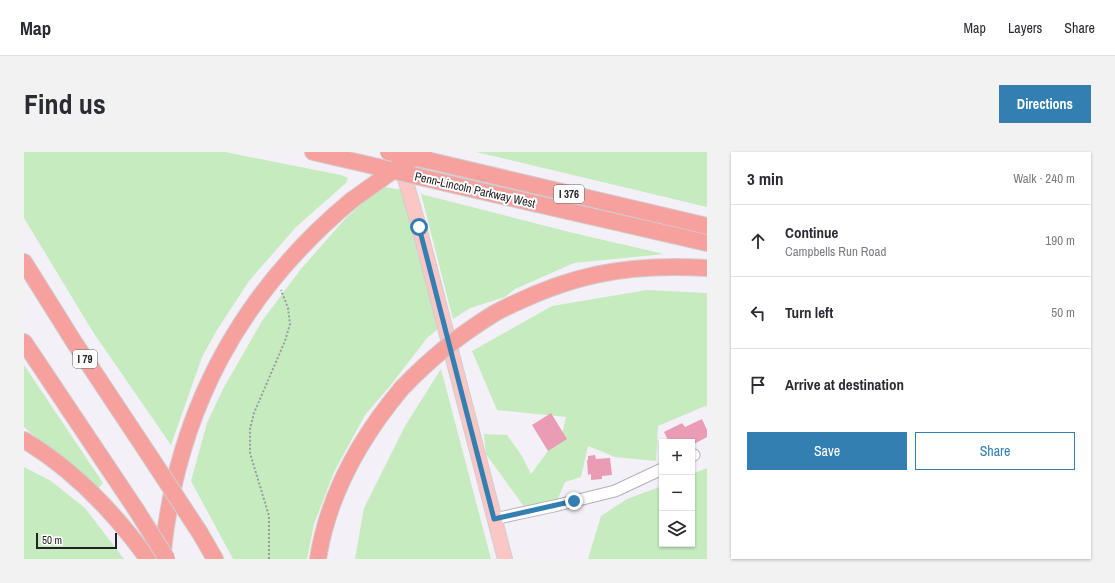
<!DOCTYPE html>
<html lang="en">
<head>
<meta charset="utf-8">
<style>
	:root { --surface:#fff; --page:#f2f2f3; --text:#2b2b33; --muted:#7c7c81; --line:#e1e1e2; --accent:#337fb2 }
	body { margin:0; font-family:"Archivo Narrow",sans-serif; background:var(--page); color:var(--text) }
	.controls { position:absolute; right:12px; bottom:12px; display:grid; overflow:hidden; border-radius:0px; box-shadow:0 1px 3px #0004 }
	.controls button { width:36px; height:36px; display:grid; place-items:center; padding:0; border:0; border-bottom:1px solid var(--line); background:var(--surface); color:var(--text); font:20px sans-serif }
	.scale { position:absolute; left:12px; bottom:10px; width:81px; box-sizing:border-box; padding-left:4px; border:2px solid #232124; border-top:0; font-size:11px; line-height:14px; white-space:nowrap; color:#232124; -webkit-text-stroke:3px #fff; paint-order:stroke }
	.stop { position:absolute; width:12px; height:12px; margin:-9px; border:3px solid #337fb2; border-radius:50%; background:#fff }
	.stop.end { background:#337fb2; border-color:#fff; box-shadow:0 1px 4px #0008 }
	.list { margin:0; padding:0; list-style:none }
	h2 { display:flex; justify-content:space-between; align-items:center; height:52px; margin:0; padding:0 16px; font-size:17px }
	h2 small { font-size:13px; font-weight:400; color:var(--muted) }
	.list li { display:grid; grid-template-columns:26px 1fr auto; gap:12px; align-items:center; box-sizing:border-box; height:72px; padding:0 16px; border-top:1px solid var(--line) }
	.list b { display:block; font-size:15px; white-space:nowrap }
	.list p { margin:0; font-size:13px; white-space:nowrap; color:var(--muted) }
	.list em { font-size:13px; font-style:normal; color:var(--muted) }
	.actions { display:flex; gap:8px; padding:12px 16px }
	.actions a { flex:1; padding:9px 0; border:1px solid var(--accent); border-radius:0px; text-align:center; font-size:14px; color:var(--accent) }
	.actions .main { background:var(--accent); color:#fff }
	.icon { flex:none; width:22px; height:22px; fill:none; stroke:currentColor; stroke-width:2; stroke-linecap:round; stroke-linejoin:round }
	.map { position:relative; flex:none; width:683px; height:407px; overflow:hidden; border-radius:0px }
	header { display:flex; align-items:center; gap:24px; box-sizing:border-box; height:56px; padding:0 20px; background:var(--surface); border-bottom:1px solid var(--line) }
	header strong { font-size:19px }
	nav { display:flex; gap:22px; margin-inline-start:auto; font-size:14px }
	.intro { display:flex; align-items:center; justify-content:space-between; box-sizing:border-box; height:96px; padding:0 24px }
	h1 { margin:0; font-size:28px }
	.button { padding:10px 18px; border-radius:0px; background:var(--accent); color:#fff; font-size:14px; font-weight:700 }
	main { display:flex; gap:24px; padding:0 24px }
	aside { flex:1; background:var(--surface); border-radius:0px; box-shadow:0 1px 3px #0004 }
	.map>svg:first-child { display:block }
	.green { fill:#c5ebbf }
	.building { fill:#eb9cb5 }
	.lines { fill:none; stroke-linecap:round; stroke-linejoin:round }
	.minor-casing { stroke:#b4b1b9; stroke-width:13 }
	.major-casing { stroke:#cfcecf; stroke-width:16 }
	.highway-casing { stroke:#cfcecf; stroke-width:18 }
	.path { stroke:#9d9ba1; stroke-width:2; stroke-dasharray:2 2; stroke-linecap:butt }
	.minor { stroke:#fff; stroke-width:11 }
	.major { stroke:#fac7c5; stroke-width:14 }
	.highway { stroke:#f7a19f; stroke-width:16 }
	.highway-bridge-casing { stroke:#cfcecf; stroke-width:18; stroke-linecap:butt }
	.highway-bridge { stroke:#f7a19f; stroke-width:16 }
	.route { stroke:#337fb2; stroke-width:5 }
	.labels { text-anchor:middle; dominant-baseline:central; stroke-width:4; stroke-linejoin:round; paint-order:stroke }
	.shield { fill:#fff; stroke:#656466; stroke-width:1 }
	.shield-label { font-size:11px; font-weight:bold; fill:#232124 }
	.street-label { font-size:12px; fill:#232124; stroke:#fff }
</style>
</head>
<body>
<header>
<strong>Map</strong>
<nav><a>Map</a><a>Layers</a><a>Share</a></nav>
</header>
<div class="intro"><h1>Find us</h1><a class="button">Directions</a></div>
<main>
<div class="map">
<svg width="683" height="407" viewBox="0 0 683 407">
	<rect width="100%" height="100%" fill="#f3f0f8"/>
	<path class="green" d="M0,0H201L317,23L324,26L322,31L272,75L225,129L193,178L178,205L147,293L69,180L0,66Z
		M452,0H683V55Z
		M361,35L379,38L414,177L403,186L366,234L341,263L310,320L290,372L283,407H209L167,329L183,271L199,237L238,169L277,117L322,66L340,50Z
		M397,42L545,80L640,102L550,111L491,137L481,145L446,156L429,167Z
		M623,138L683,141V255L681,254L634,274L632,309L591,305L564,294L557,325L541,330L533,349L501,356L462,302L460,282L483,283L498,304L507,322L524,299L537,287L542,265L473,258L448,199L528,154Z
		M0,213L79,331L73,338L0,275Z
		M417,217L467,407H331L340,356L381,274Z
		M0,315L27,329L61,356L100,407H0Z
		M683,316V407H564L577,364L603,347L638,334V392H668V322Z"/>
	<path class="building" d="M527,261L543,287L524,299L508,273Z
		M678,267L683,278V285L668,293V290L666,289L645,290L640,280L658,271L661,275Z
		M571,303L572,307L586,306L588,323L578,324V327L567,328V322L564,323L563,308H564V304Z"/>
	<g class="lines">
		<defs>
			<path id="minor" d="M668,304L670,303
				M470,367L530,354L591,339L638,317"/>
			<path id="major" d="M377,13L395,75L481,407"/>
			<path id="highway" d="M289,0L354,15
				M407,9L683,74
				M413,29L683,91
				M0,110L50,190L125,303
				M471,161C544,123 601,111 683,116
				M0,190L113,359
				M0,288C50,318 90,360 124,407
				M176,381L191,407
				M138,407C152,260 215,142 328,48
				M294,407C304,343 337,285 378,236"/>
		</defs>
		<use href="#minor" class="minor-casing"/>
		<use href="#major" class="major-casing"/>
		<use href="#highway" class="highway-casing"/>
		<path class="path" d="M245,407V364L226,301V277L230,261L261,189L266,172L264,156L257,138"/>
		<use href="#minor" class="minor"/>
		<use href="#major" class="major"/>
		<use href="#highway" class="highway"/>
		<defs>
			<path id="highway-bridge" d="M364,0L407,9
				M354,15L413,29
				M328,48L370,18L400,0
				M378,236C408,205 434,184 471,161
				M125,303L176,381
				M113,359L143,407"/>
		</defs>
		<use href="#highway-bridge" class="highway-bridge-casing"/>
		<use href="#highway-bridge" class="highway-bridge"/>
	</g>
	<g class="lines">
		<path class="route" d="M395,75L470,367L550,349"/>
	</g>
	<g class="labels">
		<g class="shield">
			<rect x="530" y="33" width="30" height="18" rx="3"/>
			<rect x="49" y="198" width="24" height="18" rx="3"/>
		</g>
		<g class="shield-label">
			<text x="545" y="42">I 376</text>
			<text x="61" y="207">I 79</text>
		</g>
		<g class="street-label">
			<text transform="translate(451 38) rotate(13)">Penn-Lincoln Parkway West</text>
		</g>
	</g>
</svg>
<div class="controls">
<button>+</button>
<button>−</button>
<button><svg class="icon" aria-label="layers" viewBox="0 0 24 24"><path d="M12 4l9 5-9 5-9-5zM3 14l9 5 9-5"/></svg></button>
</div>
<div class="scale">50 m</div>
<div class="stop" style="left:395px;top:75px"></div>
<div class="stop end" style="left:550px;top:349px"></div>
</div>
<aside>
<h2>3 min<small>Walk · 240 m</small></h2>
<ul class="list">
<li><svg class="icon" aria-label="ahead" viewBox="0 0 24 24"><path d="M12 20V5M6 11l6-6 6 6"/></svg><div><b>Continue</b><p>Campbells Run Road</p></div><em>190 m</em></li>
<li><svg class="icon" aria-label="left" viewBox="0 0 24 24"><path d="M17 20v-9H6M10 6l-5 5 5 5"/></svg><div><b>Turn left</b></div><em>50 m</em></li>
<li><svg class="icon" aria-label="arrive" viewBox="0 0 24 24"><path d="M6 21V4h12l-3 4 3 4H6"/></svg><div><b>Arrive at destination</b></div></li>
</ul>
<div class="actions"><a class="main">Save</a><a>Share</a></div>
</aside>
</main>
</body>
</html>
